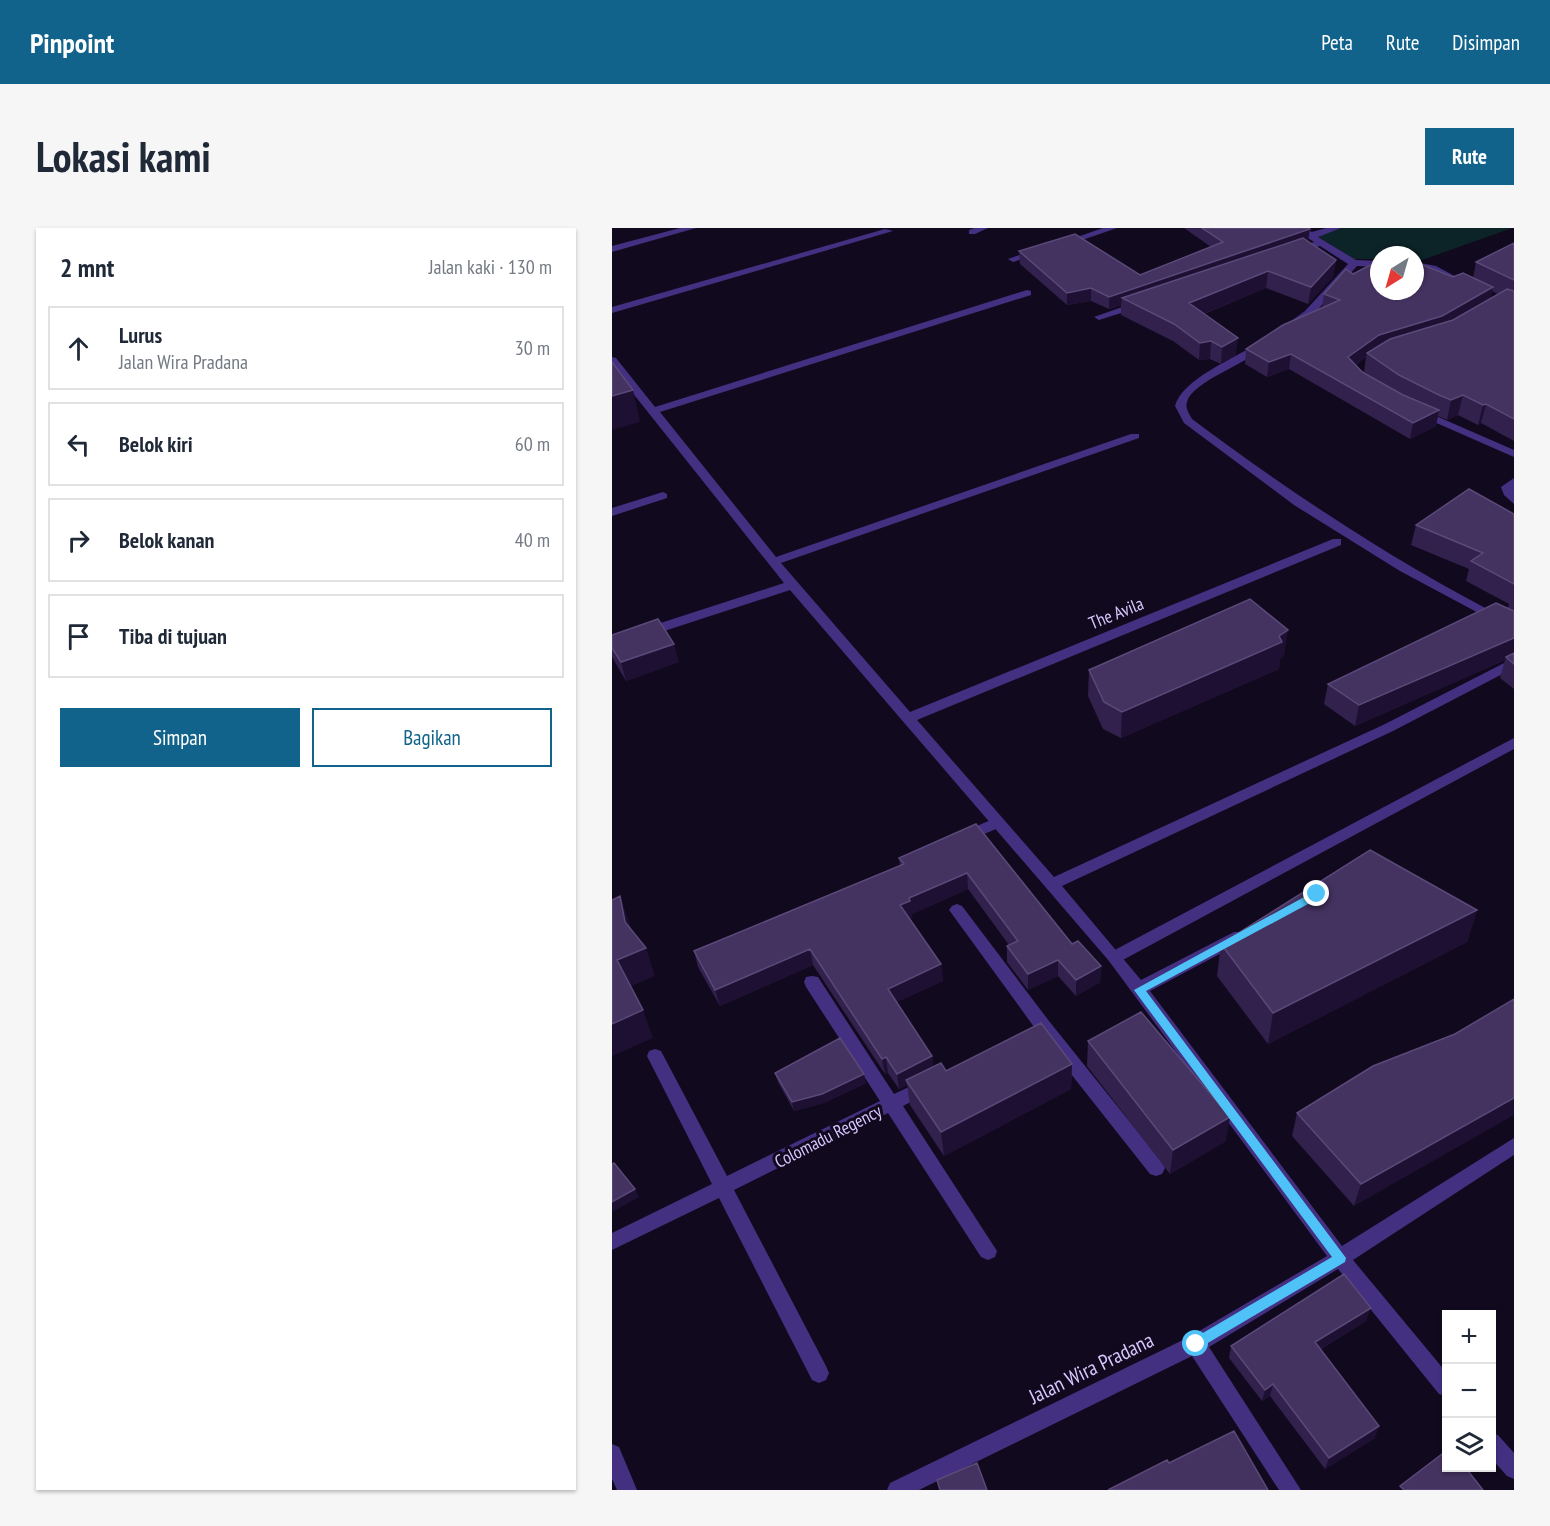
<!DOCTYPE html>
<html lang="id">
<head>
<meta charset="utf-8">
<style>
	:root { --surface:#fff; --page:#f6f6f7; --text:#1f2937; --muted:#747a83; --line:#e0e1e3; --accent:#11638b }
	body { margin:0; font-family:"PT Sans Narrow",sans-serif; background:var(--page); color:var(--text) }
	.controls { position:absolute; right:18px; bottom:18px; display:grid; overflow:hidden; border-radius:0px; box-shadow:0 2px 4px #0004 }
	.controls button { width:54px; height:54px; display:grid; place-items:center; padding:0; border:0; border-bottom:2px solid var(--line); background:var(--surface); color:var(--text); font:30px sans-serif }
	.compass { position:absolute; left:758px; top:18px; width:54px; height:54px; border-radius:50%; background:var(--surface); box-shadow:0 2px 4px #0004; rotate:217deg }
	.stop { position:absolute; width:18px; height:18px; margin:-14px; border:4px solid #4fc3f7; border-radius:50%; background:#fff }
	.stop.end { background:#4fc3f7; border-color:#fff; box-shadow:0 2px 6px #0008 }
	.list { margin:0; padding:0; list-style:none }
	h2 { display:flex; justify-content:space-between; align-items:center; height:78px; margin:0; padding:0 24px; font-size:26px }
	h2 small { font-size:20px; font-weight:400; color:var(--muted) }
	.list li { display:grid; grid-template-columns:39px 1fr auto; gap:18px; align-items:center; box-sizing:border-box; height:84px; margin:0 12px 12px; padding:0 12px; border:2px solid var(--line); border-radius:0px }
	.list b { display:block; font-size:22px; white-space:nowrap }
	.list p { margin:0; font-size:20px; white-space:nowrap; color:var(--muted) }
	.list em { font-size:20px; font-style:normal; color:var(--muted) }
	.actions { display:flex; gap:12px; padding:18px 24px }
	.actions a { flex:1; padding:14px 0; border:2px solid var(--accent); border-radius:0px; text-align:center; font-size:21px; color:var(--accent) }
	.actions .main { background:var(--accent); color:#fff }
	.icon { flex:none; width:33px; height:33px; fill:none; stroke:currentColor; stroke-width:2; stroke-linecap:round; stroke-linejoin:round }
	.map { position:relative; flex:none; width:902px; height:1262px; overflow:hidden; border-radius:0px }
	header { display:flex; align-items:center; gap:36px; box-sizing:border-box; height:84px; padding:0 30px; background:var(--accent); color:#fff }
	header strong { font-size:28px }
	nav { display:flex; gap:33px; margin-inline-start:auto; font-size:21px }
	.intro { display:flex; align-items:center; justify-content:space-between; box-sizing:border-box; height:144px; padding:0 36px }
	h1 { margin:0; font-size:42px }
	.button { padding:15px 27px; border-radius:0px; background:var(--accent); color:#fff; font-size:21px; font-weight:700 }
	main { display:flex; gap:36px; padding:0 36px }
	aside { flex:1; background:var(--surface); border-radius:0px; box-shadow:0 2px 4px #0004 }
	.map>svg:first-child { display:block }
	.green { fill:#0c2428 }
	.lines { fill:none; stroke-linecap:round; stroke-linejoin:round }
	.lane { fill:#433081; fill-rule:evenodd }
	.street { fill:#433081; fill-rule:evenodd }
	.wall { fill:#32204d; fill-rule:evenodd }
	.shaded-wall { fill:#1e1032 }
	.building { fill:#443260; stroke:#5b4979; stroke-width:1.5 }
	.route { fill:#4fc3f7 }
	.labels { text-anchor:middle; dominant-baseline:central; stroke-width:6; stroke-linejoin:round; paint-order:stroke }
	.street-label { font-size:18px; fill:#d8c6ff; stroke:#110a1e }
	.near-street-label { font-size:21px; fill:#d8c6ff; stroke:#110a1e }
</style>
</head>
<body>
<header>
<strong>Pinpoint</strong>
<nav><a>Peta</a><a>Rute</a><a>Disimpan</a></nav>
</header>
<div class="intro"><h1>Lokasi kami</h1><a class="button">Rute</a></div>
<main>
<aside>
<h2>2 mnt<small>Jalan kaki · 130 m</small></h2>
<ul class="list">
<li><svg class="icon" aria-label="ahead" viewBox="0 0 24 24"><path d="M12 20V5M6 11l6-6 6 6"/></svg><div><b>Lurus</b><p>Jalan Wira Pradana</p></div><em>30 m</em></li>
<li><svg class="icon" aria-label="left" viewBox="0 0 24 24"><path d="M17 20v-9H6M10 6l-5 5 5 5"/></svg><div><b>Belok kiri</b></div><em>60 m</em></li>
<li><svg class="icon" aria-label="right" viewBox="0 0 24 24"><path d="M7 20v-9h11M14 6l5 5-5 5"/></svg><div><b>Belok kanan</b></div><em>40 m</em></li>
<li><svg class="icon" aria-label="arrive" viewBox="0 0 24 24"><path d="M6 21V4h12l-3 4 3 4H6"/></svg><div><b>Tiba di tujuan</b></div></li>
</ul>
<div class="actions"><a class="main">Simpan</a><a>Bagikan</a></div>
</aside>
<div class="map">
<svg width="902" height="1262" viewBox="0 0 902 1262">
	<rect width="100%" height="100%" fill="#110a1e"/>
	<path class="green" d="M730,0H900L810,32H803V27H767V31H742L705,8Z"/>
	<g class="lines">
		<path class="lane" d="M51,264L55,266V270L0,288V280Z
			M902,510V521L509,733H497L495,729L497,725Z
			M386,589L393,594L391,598L351,615L344,610L346,606Z"/>
		<path class="street" d="M68,0H84L0,24V18Z
			M362,0H376L363,6H357V2Z
			M491,0H505L453,18L445,16Z
			M681,0H692L700,4L714,0H729L706,9L744,32L767,33V39L745,38L701,87L679,101L675,100V96L693,83L736,36L708,18L680,26V22L702,14Z
			M273,1L281,3L0,85V79Z
			M427,20L430,21V25L401,34L396,31Z
			M803,34L824,38L850,52L842,54L818,42L803,40Z
			M415,62L419,63V67L48,184L164,329L519,206H527V210L169,335L298,484L721,311H729V317L305,492L442,649L771,497L902,430V440L781,503L450,658L529,752L622,704H634L636,708L634,712L538,763L730,1018L902,910V927L741,1032L834,1144V1168L827,1166L726,1041L597,1119L689,1262H667L580,1128L307,1262H275L278,1255L577,1109L715,1028L497,733L178,362L37,408H27L26,405L27,402L172,355L0,139V129L4,130L43,179Z
			M527,73L532,76L531,78L487,92L482,89Z
			M645,116L654,118C639,134 580,153 575,174C573,180 577,186 580,191C683,268 788,337 902,395V404L788,343L682,277L572,195L563,178C570,151 623,130 645,116Z
			M808,181L902,222V229L804,186L803,184Z
			M902,250V276L892,267L889,259Z
			M345,676L350,678L437,793L550,934L553,940L550,946L544,948L538,946L425,803L340,686L337,682L340,678Z
			M200,748L206,749L282,866L314,851L320,853L323,858L320,863L291,878L385,1023L383,1029L376,1032L369,1029L276,885L122,962L214,1138L217,1145L214,1152L207,1155L200,1152L107,970L0,1022V1005L100,956L35,828L37,823L43,821L49,823L115,948L268,873L194,759L192,754L194,749Z
			M879,1204L886,1207L902,1225V1251L895,1248L879,1230Z
			M0,1216L7,1219L25,1262H5L0,1251Z"/>
	</g>
	<path class="wall" d="M572,0H697L696,13L724,32L721,49L696,76L654,60L592,86L624,127L609,136L598,131L587,132L561,113L509,87V77L497,81L479,73L455,77L408,36L407,23L528,47L599,19Z
		M902,15V213L869,195L866,197L846,187L835,192L826,188L824,198L798,211L677,141L655,149L633,136L634,121L710,80L712,66L767,63L841,49L861,50L864,34ZM880,63L886,66L878,71ZM754,129L752,144L744,137Z
		M902,286V461L888,450L893,432L743,498L712,476L716,456L896,380L897,376L854,353L857,341L799,317L804,297Z
		M0,407L67,434L14,453L0,429Z
		M672,428L668,431L667,441L509,510L491,501L476,468L477,442Z
		M364,596L460,716L489,738L488,754L464,768L446,748L416,762L395,734V718L397,717L356,661L300,686V689L297,690L329,736L331,753L285,774L320,828L321,839L334,843L460,836L459,861L332,928L298,877L295,857L287,861L276,845L273,846L201,737L108,778L86,739L82,723L288,638L287,630Z
		M865,682L855,714L656,816L605,748L609,716Z
		M843,806L742,978L680,908L685,885Z
		M476,813L614,913L558,946L475,838Z
		M163,845L254,855L212,875L182,883L166,854Z
		M754,1093L709,1121L763,1210L713,1241L658,1168L650,1173L617,1130L619,1118Z"/>
	<path class="shaded-wall" d="M698,1L696,13L518,74L510,70L509,77L497,81V69Z
		M724,32L721,49L696,76L699,59Z
		M656,43L654,60L576,92L577,75Z
		M881,59L877,74L827,103L755,125L754,129L734,144L736,129L767,107Z
		M479,60V73L455,77V65Z
		M626,110L624,127L609,136L610,119Z
		M599,113L598,131L587,132L588,115Z
		M679,126L677,141L655,149L657,134Z
		M21,162L28,194L0,202V168Z
		M851,167L846,187L835,192L839,172Z
		M874,176L869,195L866,197L871,177Z
		M827,182L824,198L798,211L801,195Z
		M676,402L672,428L668,431L667,441L509,510L510,484L667,408Z
		M902,410V428L894,429L893,432L743,498L747,477Z
		M62,416L67,434L14,453L9,434Z
		M355,645L356,661L300,686V689L290,693L288,677L297,670Z
		M8,668L18,697L23,722L13,694Z
		M865,682L855,714L656,816L661,785Z
		M34,720L43,748L15,760L5,732Z
		M198,721L201,737L108,778L103,762Z
		M446,732V748L416,762V746Z
		M329,736L331,753L279,777L276,761Z
		M489,738L488,754L464,768V752Z
		M31,782L41,810L0,828V796Z
		M320,828L322,844L294,852L295,857L287,861L285,846Z
		M274,829L276,845L273,846L270,831Z
		M460,836L459,861L332,928L329,904Z
		M252,846L254,855L212,875L182,883L180,874Z
		M902,870V887L742,978L749,956Z
		M618,889L614,913L558,946L561,922Z
		M23,961L27,969L0,984V974Z
		M759,1080L754,1093L700,1126L703,1114Z
		M661,1156L658,1168L650,1173L653,1162Z
		M767,1198L763,1210L713,1241L717,1230Z"/>
	<path class="building" d="M590,0H697L698,1L497,69L479,60L455,65L407,23L463,6L528,47L611,14Z
		M691,10L724,32L699,59L656,43L577,75L626,110L610,119L599,113L588,115L562,96L510,70Z
		M902,15V52L864,34Z
		M803,34L841,49L851,45L881,59L830,88L767,107L736,129L750,144L791,167L827,182L801,195L679,126L657,134L634,121L671,97L728,72L712,66L734,41L741,46L762,35L767,37V63H803Z
		M895,61L902,63V191L874,176L871,177L851,167L839,172L827,167L787,147L755,125L778,111L841,92Z
		M0,134L21,162L0,168Z
		M857,261L902,286V356L859,333L871,325L804,297Z
		M638,371L676,402L667,408L670,414L510,484L492,474L477,442Z
		M884,375L902,383V410L747,477L716,456Z
		M46,391L62,416L9,434L0,420V407Z
		M902,425V436L894,429Z
		M364,596L460,716L466,713L489,738L464,752L446,732L416,746L395,718L406,713L355,645L297,670L298,673L288,677L329,736L276,761L320,828L285,846L274,829L270,831L198,721L103,762L82,723L292,636L287,630Z
		M758,622L865,682L661,785L609,716Z
		M8,668L13,694L34,720L5,732L31,782L0,796V672Z
		M902,771V870L749,956L685,885L761,838L843,806Z
		M529,784L618,889L561,922L476,813Z
		M429,795L460,836L329,904L294,852L329,835L334,843Z
		M228,810L252,846L210,866L180,874L163,845Z
		M2,935L23,961L0,974V936Z
		M732,1046L759,1080L703,1114L767,1198L717,1230L661,1156L653,1162L619,1118Z
		M622,1203L656,1262H496L555,1232L557,1235Z
		M834,1223V1239H853L871,1262H792L788,1258Z
		M365,1235L375,1262H328L325,1252Z"/>
	<path class="route" d="M705,662L709,663V669L534,763L734,1030L733,1034L584,1122L578,1116L579,1112L720,1029L522,762Z"/>
	<g class="labels">
		<g class="street-label">
			<text transform="translate(504 385) rotate(-22)">The Avila</text>
			<text transform="translate(216 908) rotate(-27)">Colomadu Regency</text>
		</g>
		<g class="near-street-label">
			<text transform="translate(479 1140) rotate(-26)">Jalan Wira Pradana</text>
		</g>
	</g>
</svg>
<div class="controls">
<button>+</button>
<button>−</button>
<button><svg class="icon" aria-label="layers" viewBox="0 0 24 24"><path d="M12 4l9 5-9 5-9-5zM3 14l9 5 9-5"/></svg></button>
</div>
<svg class="compass" viewBox="-18 -18 36 36"><path d="M0-13l5 13h-10z" fill="#e53935"/><path d="M0 13l5-13h-10z" fill="#747a83"/></svg>
<div class="stop" style="left:584px;top:1116px"></div>
<div class="stop end" style="left:705px;top:666px"></div>
</div>
</main>
</body>
</html>
